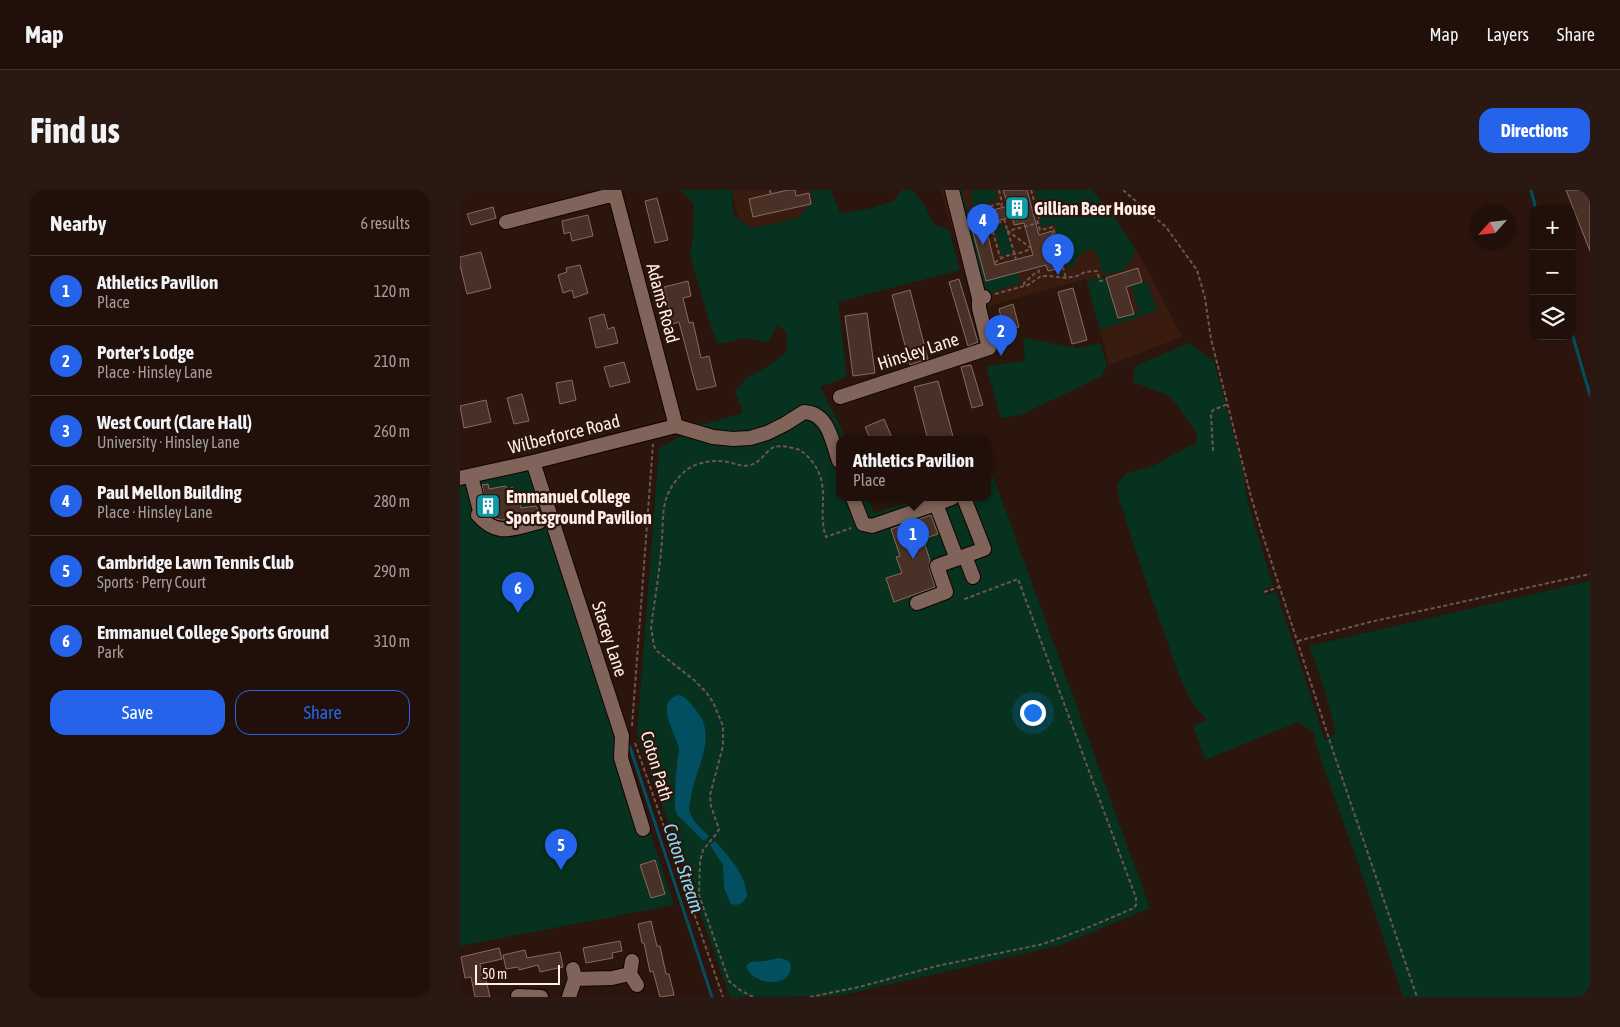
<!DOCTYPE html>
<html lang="en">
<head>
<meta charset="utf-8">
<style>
	:root { --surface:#211009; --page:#291912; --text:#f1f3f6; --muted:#a29d9c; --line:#3e302a; --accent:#2563eb }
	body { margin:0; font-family:"Asap Condensed",sans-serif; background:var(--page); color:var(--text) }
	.controls { position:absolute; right:15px; top:15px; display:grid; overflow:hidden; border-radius:10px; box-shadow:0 1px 4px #0004 }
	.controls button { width:45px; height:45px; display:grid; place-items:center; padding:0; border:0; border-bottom:1px solid var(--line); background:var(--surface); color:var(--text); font:25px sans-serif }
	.compass { position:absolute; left:1010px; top:15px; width:45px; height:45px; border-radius:50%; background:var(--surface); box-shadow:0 1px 4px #0004; rotate:243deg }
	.scale { position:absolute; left:15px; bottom:12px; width:85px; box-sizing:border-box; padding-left:5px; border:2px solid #ffede7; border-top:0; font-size:14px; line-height:18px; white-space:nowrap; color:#ffede7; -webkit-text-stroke:4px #2c150c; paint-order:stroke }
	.you { position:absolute; left:572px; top:522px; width:18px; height:18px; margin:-12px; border:4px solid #fff; border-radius:50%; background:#1a73e8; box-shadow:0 0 0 8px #1a73e833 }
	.badge { display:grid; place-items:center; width:32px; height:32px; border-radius:50%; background:var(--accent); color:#fff; font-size:16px; font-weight:700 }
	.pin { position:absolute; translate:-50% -41px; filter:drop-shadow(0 1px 2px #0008) }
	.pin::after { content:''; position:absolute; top:26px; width:18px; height:15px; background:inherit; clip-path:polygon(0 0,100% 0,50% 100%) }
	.popup { position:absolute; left:376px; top:246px; width:155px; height:65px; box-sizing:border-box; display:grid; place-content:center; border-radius:10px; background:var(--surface); filter:drop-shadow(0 1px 4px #0005); font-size:16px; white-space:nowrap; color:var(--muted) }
	.popup b { font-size:19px; color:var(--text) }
	.popup::after { content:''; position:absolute; left:50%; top:100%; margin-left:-10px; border:10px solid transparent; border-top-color:var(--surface) }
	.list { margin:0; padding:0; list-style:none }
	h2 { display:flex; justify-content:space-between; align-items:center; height:65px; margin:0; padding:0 20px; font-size:21px }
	h2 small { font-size:16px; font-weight:400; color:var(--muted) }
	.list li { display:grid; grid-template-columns:32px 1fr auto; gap:15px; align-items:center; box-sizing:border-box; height:70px; padding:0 20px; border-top:1px solid var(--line) }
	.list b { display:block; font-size:19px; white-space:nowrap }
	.list p { margin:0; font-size:16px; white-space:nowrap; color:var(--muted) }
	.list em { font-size:16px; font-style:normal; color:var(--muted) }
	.actions { display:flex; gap:10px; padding:15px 20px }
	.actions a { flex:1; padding:11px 0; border:1px solid var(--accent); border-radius:15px; text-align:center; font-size:18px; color:var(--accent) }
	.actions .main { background:var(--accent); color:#fff }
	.icon { flex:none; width:28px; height:28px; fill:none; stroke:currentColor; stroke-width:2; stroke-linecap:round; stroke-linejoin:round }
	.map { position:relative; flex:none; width:1130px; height:807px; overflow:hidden; border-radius:15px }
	header { display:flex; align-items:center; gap:30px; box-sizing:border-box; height:70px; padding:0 25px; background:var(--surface); border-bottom:1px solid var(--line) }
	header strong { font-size:24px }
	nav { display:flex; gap:28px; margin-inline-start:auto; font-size:18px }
	.intro { display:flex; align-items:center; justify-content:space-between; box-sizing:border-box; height:120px; padding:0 30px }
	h1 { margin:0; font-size:35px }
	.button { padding:12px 22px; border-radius:15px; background:var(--accent); color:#fff; font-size:18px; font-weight:700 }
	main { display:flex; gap:30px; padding:0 30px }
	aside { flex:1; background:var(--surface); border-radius:15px; box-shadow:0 1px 4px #0004 }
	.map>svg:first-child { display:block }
	.built { fill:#391b10 }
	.green { fill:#06321f }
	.water { fill:#024f61 }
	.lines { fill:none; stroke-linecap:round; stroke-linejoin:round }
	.stream { stroke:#024f61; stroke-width:3 }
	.building { fill:#4a3127; stroke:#886b60; fill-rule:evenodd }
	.minor-casing { stroke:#130200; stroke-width:16 }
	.path { stroke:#6c564e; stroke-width:2; stroke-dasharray:4 2.5; stroke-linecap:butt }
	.minor { stroke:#806359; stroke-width:14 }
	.labels { text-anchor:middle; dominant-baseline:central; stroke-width:4.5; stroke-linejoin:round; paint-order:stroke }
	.poi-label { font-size:18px; font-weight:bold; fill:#ffede7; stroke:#2c150c; text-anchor:start }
	.street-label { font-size:18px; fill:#ffede7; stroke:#2c150c }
	.water-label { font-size:19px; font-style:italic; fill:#84dffc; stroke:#2c150c }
</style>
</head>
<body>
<header>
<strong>Map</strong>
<nav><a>Map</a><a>Layers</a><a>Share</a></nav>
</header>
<div class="intro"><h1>Find us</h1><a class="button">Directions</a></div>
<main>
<aside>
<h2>Nearby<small>6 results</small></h2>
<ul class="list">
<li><span class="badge">1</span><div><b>Athletics Pavilion</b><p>Place</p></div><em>120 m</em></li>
<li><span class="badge">2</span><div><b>Porter's Lodge</b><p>Place · Hinsley Lane</p></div><em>210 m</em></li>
<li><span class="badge">3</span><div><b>West Court (Clare Hall)</b><p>University · Hinsley Lane</p></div><em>260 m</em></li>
<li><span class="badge">4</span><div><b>Paul Mellon Building</b><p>Place · Hinsley Lane</p></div><em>280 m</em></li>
<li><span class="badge">5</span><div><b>Cambridge Lawn Tennis Club</b><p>Sports · Perry Court</p></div><em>290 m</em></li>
<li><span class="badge">6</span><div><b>Emmanuel College Sports Ground</b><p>Park</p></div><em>310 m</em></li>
</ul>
<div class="actions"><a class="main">Save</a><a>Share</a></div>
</aside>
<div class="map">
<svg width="1130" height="807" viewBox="0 0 1130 807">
	<rect width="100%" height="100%" fill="#2c150c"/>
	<path class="built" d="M273,0H354L359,31L284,51L272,3Z
		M481,0H632L654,26L687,79L722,147L649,175L626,89L515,120Z"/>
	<path class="green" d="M220,0H272L273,25L291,38L338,28L353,11L350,0H371L380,23L408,19L434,11L442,0H453L465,16L474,35L489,40L500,80L378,112L387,187L360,197L387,250H379V308H408L414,323L462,308H527V288L533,286L690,718L601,755L380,806L270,807L177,545L199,258L227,243V232L245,234L283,223L275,201L287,188L312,174L326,162L327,144L318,134L308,152L286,148L258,154L251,137L230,65L233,44L234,14Z
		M495,0H502L526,91L558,82L561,93L529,103H525Z
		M511,0H535L537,10L513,17Z
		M575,0H632L654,26L675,59L673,68L663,81L646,84L641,81L640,71L634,60H628L616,67L615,76L606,78L594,34L582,37L580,30L582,29Z
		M544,34L553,63L542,66L533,37Z
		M645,86L658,128L679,122L671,96L687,91L697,121L640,140L627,91Z
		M563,148L618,158L640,153L647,175L642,186L561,225L541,228L526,176L565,171Z
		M729,153L754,171L782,277L787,309L813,397L803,399L806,405L816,401L865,550L876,543L865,501L849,456L1130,391V807H943L906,696L856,555L854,543L838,532L745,570L733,536L747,530C724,508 717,477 706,448C689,402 674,356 659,309L657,294L666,284L695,275L730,255L735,256L737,243L710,206L673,192L675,176Z
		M68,280L160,550L214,715L0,756V296Z"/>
	<path class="water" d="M218,505C227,507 229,512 235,519C259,545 236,577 231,606C231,610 229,614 229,618C230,629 241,638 249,646L244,651L218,626L215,619C215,604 215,590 217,576C217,570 219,565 219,560C219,546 192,514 218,505Z
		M255,651C269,667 286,684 287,706L283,712L277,715L271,714L264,698L263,675L250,655Z
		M319,768L327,770L330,772C337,799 292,797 286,776L290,772L305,771Z"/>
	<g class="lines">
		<path class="stream" d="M1071,0L1076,19
			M1111,140L1130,205
			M170,557L252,807"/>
	</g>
	<path class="building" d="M328,0H335L336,6L349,3L351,14L293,27L289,9Z
		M543,0H567L579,45L592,41L602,78L588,81L586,75L526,91L508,24L518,22V24L548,16ZM552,27L554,35L564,33L573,65L535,75L525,34Z
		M1106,0H1126L1130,10V61Z
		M197,8L208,50L195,53L185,11Z
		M33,17L36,28L11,35L7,24Z
		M128,25L133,46L112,51L110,42L104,44L102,31Z
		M21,62L31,98L7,104L0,75V67Z
		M120,75L128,103L114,108L112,100L103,103L98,85L107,82L106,78Z
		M678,78L682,92L666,97L674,124L658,128L646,88Z
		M499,89L518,152L508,156L489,92Z
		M228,91L231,106L223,108L229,133L233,132L241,168L249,166L256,196L237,200L219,132L213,134L204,97Z
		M613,98L627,150L612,154L598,102Z
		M450,100L468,169L450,175L432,105Z
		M553,114L559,137L551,139L543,136L539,119Z
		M407,123L415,183L393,186L385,126Z
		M144,124L148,139L154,137L158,153L136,158L129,128Z
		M164,172L170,192L150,197L144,177Z
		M511,175L523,215L512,218L501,177Z
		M112,190L116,210L100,214L96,193Z
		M478,191L494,250H468L454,197Z
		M62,204L69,231L54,234L47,208Z
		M26,210L31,232L4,238L0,216Z
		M424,229L433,250H411L405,237Z
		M28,294L29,299L45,296L49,299L52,297L55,302H57L61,318L76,316L79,323L52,330H41L36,329L28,323L22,295Z
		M471,325L478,344L463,349L470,370L469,378L475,397L434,412L426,388L442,383L436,367L440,366L431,339Z
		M195,670L205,704L191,708L180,675Z
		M191,731L197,756H200L206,784H209L214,805L200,807L193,781L190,782L184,753H182L178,734Z
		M160,751L162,761L152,763L153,768L126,773L123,758Z
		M39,758L42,769L20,774L23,790H26L30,807H15L11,787L5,788L1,767Z
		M65,760L67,768L100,762L103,777L80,782L78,775L59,780L58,777L46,779L43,765Z"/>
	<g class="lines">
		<defs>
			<path id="minor" d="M154,0L216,236
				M492,0L519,108L524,107
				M46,32L155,4
				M380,207L529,158L519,118V108
				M73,272L162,546L161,568L183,639
				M11,286L20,321L18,325C38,348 53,338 79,332
				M0,288L73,272L216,236L253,247L273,249L290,248L307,243L325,234L344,222C369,223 372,252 379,271
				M393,308L403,334L412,336L476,314
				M492,308L476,314L497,369
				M505,366L513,387
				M457,413L486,402L477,376L524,359L504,308
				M172,771L170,784L177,795
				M115,789L152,788L170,784
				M58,806L81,807
				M109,807L115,789L113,779"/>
		</defs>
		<use href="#minor" class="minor-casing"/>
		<path class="path" d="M310,0L311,6
			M539,0L542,13L541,18
			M571,0L579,28L577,29L580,40L593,37L604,76L603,78L606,88
			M663,0L706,37L737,80L745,108L751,149L790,303L800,337L875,567L957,807
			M518,19L523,36L545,31
			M511,21L542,13
			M544,29L556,69
			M531,35L540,67
			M535,73C545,62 560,66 571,58L548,41L578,33
			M564,95V93L574,84L579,82L578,77
			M535,104L568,95L581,86H590L606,88L617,86L625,82L637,81L640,91L646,90
			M753,261L751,224L753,220L768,214
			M804,402L819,397
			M838,451L910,432L1130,384
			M172,536L193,254
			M175,553L263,807
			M293,807L280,800L269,791L239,705L240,671L243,660L257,643L259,639L251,616L250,605L263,556V536L253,512L246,502L234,490L197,461L194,456L191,437C195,408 200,379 202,350C203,337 202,322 206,309C211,294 223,279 238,274C248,271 258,270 268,272C276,274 283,277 290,275C301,273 305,261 314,257C321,255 330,257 337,259C344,262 349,267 354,274C371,299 357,321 366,347L391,338
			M350,807L399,797L477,776L583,754L627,738L674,718L676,715V708L558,389L502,410"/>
		<use href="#minor" class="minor"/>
	</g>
	<defs>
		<symbol id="building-square" viewBox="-11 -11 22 22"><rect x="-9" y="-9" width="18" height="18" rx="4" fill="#0f9aa8" stroke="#2c150c"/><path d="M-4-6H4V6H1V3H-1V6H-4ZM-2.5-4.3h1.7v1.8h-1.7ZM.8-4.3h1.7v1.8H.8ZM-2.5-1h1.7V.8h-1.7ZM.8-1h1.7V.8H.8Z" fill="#fff"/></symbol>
	</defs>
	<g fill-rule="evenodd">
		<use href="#building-square" x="543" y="4" width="28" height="28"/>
		<use href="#building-square" x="14" y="302" width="28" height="28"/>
	</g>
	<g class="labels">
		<g class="poi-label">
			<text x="574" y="18">Gillian Beer House</text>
			<text x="46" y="306">Emmanuel College<tspan x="46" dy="21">Sportsground Pavilion</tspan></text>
		</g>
		<g class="street-label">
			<text transform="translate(203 113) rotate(75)">Adams Road</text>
			<text transform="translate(458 161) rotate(-18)">Hinsley Lane</text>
			<text transform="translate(104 244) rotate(-14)">Wilberforce Road</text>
			<text transform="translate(150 449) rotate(72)">Stacey Lane</text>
			<text transform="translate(197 576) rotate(73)">Coton Path</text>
		</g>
		<g class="water-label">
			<text transform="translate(224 678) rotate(72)">Coton Stream</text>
		</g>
	</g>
</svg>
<div class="controls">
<button>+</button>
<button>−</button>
<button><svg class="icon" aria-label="layers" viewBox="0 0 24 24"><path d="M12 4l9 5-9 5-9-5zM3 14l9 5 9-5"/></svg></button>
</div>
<svg class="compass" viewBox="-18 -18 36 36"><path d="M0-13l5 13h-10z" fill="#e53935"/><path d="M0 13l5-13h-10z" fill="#a29d9c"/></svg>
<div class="scale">50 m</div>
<div class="you"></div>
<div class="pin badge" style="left:453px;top:369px">1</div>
<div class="popup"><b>Athletics Pavilion</b>Place</div>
<div class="pin badge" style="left:541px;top:166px">2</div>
<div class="pin badge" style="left:598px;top:85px">3</div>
<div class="pin badge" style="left:523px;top:55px">4</div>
<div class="pin badge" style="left:101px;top:680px">5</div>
<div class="pin badge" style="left:58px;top:423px">6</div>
</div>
</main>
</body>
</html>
